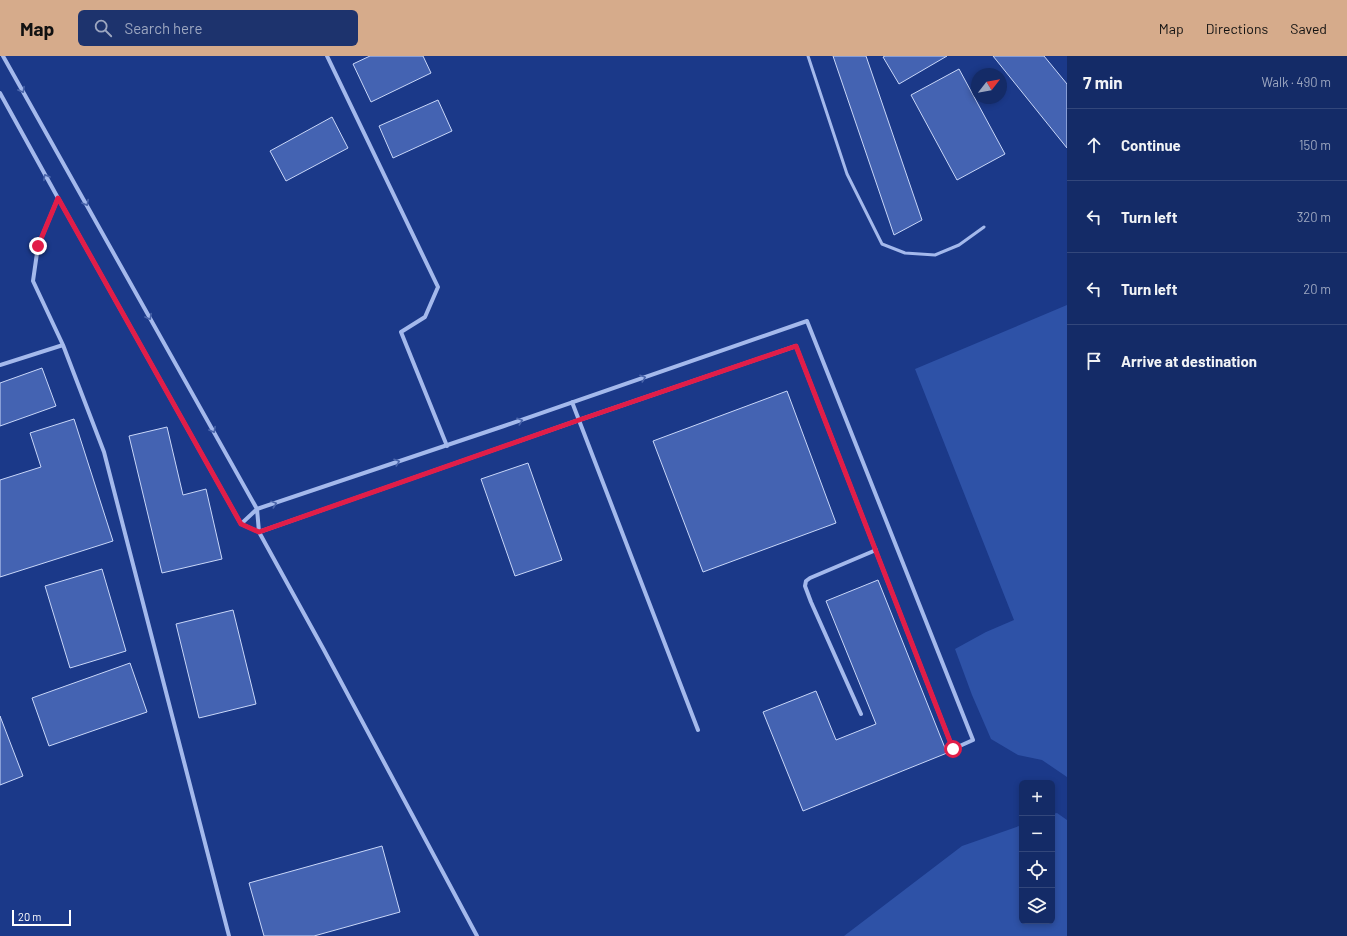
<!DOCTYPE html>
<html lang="en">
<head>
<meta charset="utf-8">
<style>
	:root { --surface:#142b67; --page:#1d336d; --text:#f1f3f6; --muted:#9da7c0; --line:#33477b; --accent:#d6ab8b }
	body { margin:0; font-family:Barlow,sans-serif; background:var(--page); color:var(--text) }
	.controls { position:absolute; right:12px; bottom:12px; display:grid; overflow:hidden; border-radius:6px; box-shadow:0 2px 6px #0003 }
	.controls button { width:36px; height:36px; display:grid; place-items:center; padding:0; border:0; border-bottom:1px solid var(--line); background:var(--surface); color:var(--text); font:20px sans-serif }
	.compass { position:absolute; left:971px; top:12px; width:36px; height:36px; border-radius:50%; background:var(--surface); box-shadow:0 2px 6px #0003; rotate:59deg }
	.scale { position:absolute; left:12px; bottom:10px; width:59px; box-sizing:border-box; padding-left:4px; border:2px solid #fff; border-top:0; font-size:11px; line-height:14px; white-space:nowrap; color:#fff; -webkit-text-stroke:3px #1b3989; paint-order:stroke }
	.stop { position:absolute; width:12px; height:12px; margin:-9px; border:3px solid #e11d48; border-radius:50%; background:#fff }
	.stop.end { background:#e11d48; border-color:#fff; box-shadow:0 1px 4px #0008 }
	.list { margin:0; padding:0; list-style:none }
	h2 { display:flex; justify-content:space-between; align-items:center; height:52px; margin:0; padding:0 16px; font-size:17px }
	h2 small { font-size:13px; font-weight:400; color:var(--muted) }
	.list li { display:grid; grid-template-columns:26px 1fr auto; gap:12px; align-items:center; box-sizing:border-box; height:72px; padding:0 16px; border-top:1px solid var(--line) }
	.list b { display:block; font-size:15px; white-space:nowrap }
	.list em { font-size:13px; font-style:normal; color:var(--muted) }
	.icon { flex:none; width:22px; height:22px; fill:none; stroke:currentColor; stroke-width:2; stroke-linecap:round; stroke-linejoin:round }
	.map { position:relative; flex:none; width:1067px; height:880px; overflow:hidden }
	header { display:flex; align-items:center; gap:24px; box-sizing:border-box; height:56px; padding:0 20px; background:var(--accent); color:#111 }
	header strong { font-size:19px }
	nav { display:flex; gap:22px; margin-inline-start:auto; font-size:14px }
	.search { width:280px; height:36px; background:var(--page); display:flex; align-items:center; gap:10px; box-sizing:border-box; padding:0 14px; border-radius:6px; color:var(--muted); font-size:15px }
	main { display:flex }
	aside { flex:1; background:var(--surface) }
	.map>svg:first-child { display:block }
	.green { fill:#2e52a7 }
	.building { fill:#4463b2; stroke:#c9d7f9 }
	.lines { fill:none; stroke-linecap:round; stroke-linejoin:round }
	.lane { stroke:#a4b9ec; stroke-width:3 }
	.street { stroke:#a4b9ec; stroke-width:4 }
	.oneway { stroke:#4b66ac }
	.route { stroke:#e11d48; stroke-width:5 }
</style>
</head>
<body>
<header>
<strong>Map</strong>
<div class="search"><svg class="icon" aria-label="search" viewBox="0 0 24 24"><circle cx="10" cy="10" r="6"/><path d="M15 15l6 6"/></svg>Search here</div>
<nav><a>Map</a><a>Directions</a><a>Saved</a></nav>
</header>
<main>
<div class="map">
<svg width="1067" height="880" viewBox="0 0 1067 880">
	<rect width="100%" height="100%" fill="#1b3989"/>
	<path class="green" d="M1067,249V721L1042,704L1018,699L991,683L972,639L955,593L986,576L1014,564L915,313Z
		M1057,757L1067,764V880H844L962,790L1022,769V865H1052V758Z"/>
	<path class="building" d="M370,0H423L431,17L371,46L353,8Z
		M833,0H866L922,164L894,179Z
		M885,0H947L899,28L883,1Z
		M993,0H1044L1067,28V92Z
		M959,13L1005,98L957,124L911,39Z
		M438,44L452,75L393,102L379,70Z
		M332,61L348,92L286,125L270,95Z
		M42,312L56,350L0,370V327Z
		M787,335L836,467L703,516L653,385Z
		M74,363L113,485L0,521V424L41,411L30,377Z
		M167,371L183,439L206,433L222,503L162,517L129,380Z
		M528,407L562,504L515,520L481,423Z
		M102,513L126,595L70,612L45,530Z
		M878,524L947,697L803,755L763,656L816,635L836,684L876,668L826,545Z
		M233,554L256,648L199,662L176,568Z
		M130,607L147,656L49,690L32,642Z
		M0,660L23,720L0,729Z
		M382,790L400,856L314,880H264L249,827Z"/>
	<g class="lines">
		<path class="lane" d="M808,0L847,118L882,188L905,197L935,199L959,189L984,171"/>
		<path class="street" d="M3,0L257,453L259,476L324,594L477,880
			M327,0L438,231L425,261L401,276L447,390
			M0,37L58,142L241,468L259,476L579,364L796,290L953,693L973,684L807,265L504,370L257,453L241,468
			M58,142L38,190L33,225L63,289
			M0,309L63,289L104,396L229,880
			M572,346L698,674
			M861,658L811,546L805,530L806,525L810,522L876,494"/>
	</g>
	<defs><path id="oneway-chevron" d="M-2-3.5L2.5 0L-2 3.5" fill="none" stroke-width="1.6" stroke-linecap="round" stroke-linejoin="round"/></defs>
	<g class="oneway">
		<use href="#oneway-chevron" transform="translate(22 34) rotate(61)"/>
		<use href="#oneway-chevron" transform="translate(46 121) rotate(-119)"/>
		<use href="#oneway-chevron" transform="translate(86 147) rotate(61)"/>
		<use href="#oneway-chevron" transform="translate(149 261) rotate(61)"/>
		<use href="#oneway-chevron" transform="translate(643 322) rotate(-19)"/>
		<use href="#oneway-chevron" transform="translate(520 365) rotate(-19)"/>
		<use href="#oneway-chevron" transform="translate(213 374) rotate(61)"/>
		<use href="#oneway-chevron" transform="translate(397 406) rotate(-19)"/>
		<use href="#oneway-chevron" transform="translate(274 448) rotate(-19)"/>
	</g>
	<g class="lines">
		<path class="route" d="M38,190L58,142L241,468L259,476L579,364L796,290L953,693"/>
	</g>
</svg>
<div class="controls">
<button>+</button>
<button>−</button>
<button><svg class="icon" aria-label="locate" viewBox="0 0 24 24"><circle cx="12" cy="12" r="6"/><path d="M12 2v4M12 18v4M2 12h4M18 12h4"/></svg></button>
<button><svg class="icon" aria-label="layers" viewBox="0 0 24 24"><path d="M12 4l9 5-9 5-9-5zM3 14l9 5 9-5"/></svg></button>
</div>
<svg class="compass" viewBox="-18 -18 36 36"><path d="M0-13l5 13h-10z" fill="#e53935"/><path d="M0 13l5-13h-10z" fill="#9da7c0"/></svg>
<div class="scale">20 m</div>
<div class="stop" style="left:953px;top:693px"></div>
<div class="stop end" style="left:38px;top:190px"></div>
</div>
<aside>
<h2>7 min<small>Walk · 490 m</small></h2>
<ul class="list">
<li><svg class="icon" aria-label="ahead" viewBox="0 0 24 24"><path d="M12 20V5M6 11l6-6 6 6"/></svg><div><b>Continue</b></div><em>150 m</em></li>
<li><svg class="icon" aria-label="left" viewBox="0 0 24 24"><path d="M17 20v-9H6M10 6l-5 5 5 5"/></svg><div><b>Turn left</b></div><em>320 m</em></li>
<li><svg class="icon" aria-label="left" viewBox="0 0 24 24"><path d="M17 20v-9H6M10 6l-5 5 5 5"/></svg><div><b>Turn left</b></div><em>20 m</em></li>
<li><svg class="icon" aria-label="arrive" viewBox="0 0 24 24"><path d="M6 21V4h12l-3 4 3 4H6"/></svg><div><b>Arrive at destination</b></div></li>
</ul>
</aside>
</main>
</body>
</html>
